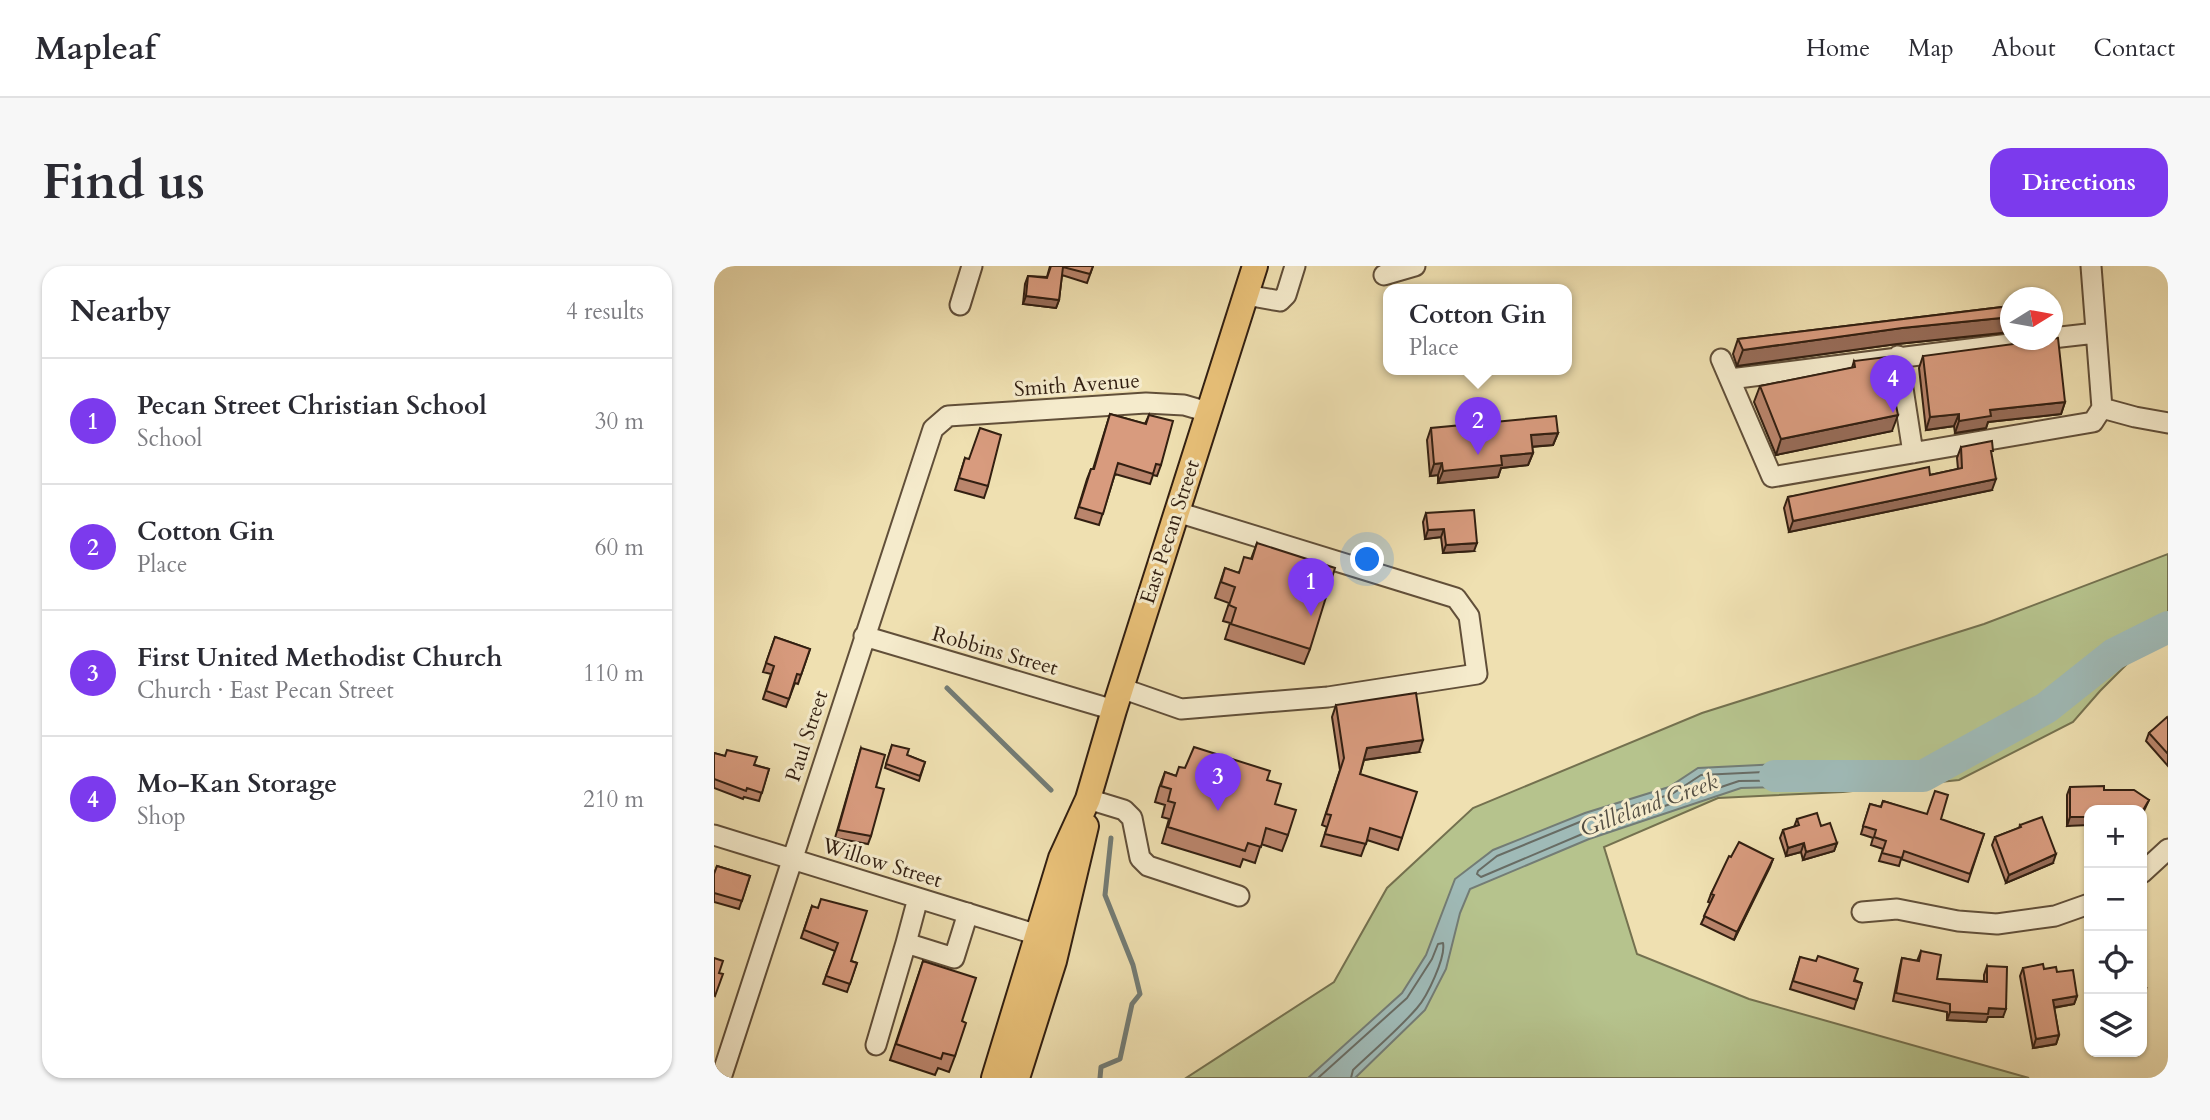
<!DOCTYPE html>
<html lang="en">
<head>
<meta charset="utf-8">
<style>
	:root { --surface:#fff; --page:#f7f7f7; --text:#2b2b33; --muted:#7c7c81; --line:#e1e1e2; --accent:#7c3aed }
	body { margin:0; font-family:Cardo,serif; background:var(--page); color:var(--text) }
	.controls { position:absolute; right:21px; bottom:21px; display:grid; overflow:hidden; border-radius:14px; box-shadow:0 2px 5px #0004 }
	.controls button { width:63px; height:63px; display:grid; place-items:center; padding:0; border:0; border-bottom:2px solid var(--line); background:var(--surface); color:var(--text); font:35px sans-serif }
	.compass { position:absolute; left:1286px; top:21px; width:63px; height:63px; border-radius:50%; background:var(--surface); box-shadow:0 2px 5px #0004; rotate:79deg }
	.you { position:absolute; left:654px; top:294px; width:24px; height:24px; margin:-18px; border:5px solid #fff; border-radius:50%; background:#1a73e8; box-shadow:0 0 0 10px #1a73e833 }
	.badge { display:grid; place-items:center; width:46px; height:46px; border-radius:50%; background:var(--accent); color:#fff; font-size:23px; font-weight:700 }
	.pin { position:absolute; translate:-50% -58px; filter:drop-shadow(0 2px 4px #0008) }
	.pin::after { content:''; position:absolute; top:37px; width:24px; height:21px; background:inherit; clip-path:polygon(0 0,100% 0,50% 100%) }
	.popup { position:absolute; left:669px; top:18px; width:189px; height:91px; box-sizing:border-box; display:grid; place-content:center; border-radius:14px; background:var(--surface); filter:drop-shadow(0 2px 5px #0005); font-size:23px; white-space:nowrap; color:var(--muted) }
	.popup b { font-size:26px; color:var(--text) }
	.popup::after { content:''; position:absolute; left:50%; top:100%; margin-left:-14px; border:14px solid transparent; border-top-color:var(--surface) }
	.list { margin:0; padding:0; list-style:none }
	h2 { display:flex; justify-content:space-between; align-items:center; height:91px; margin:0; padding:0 28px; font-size:30px }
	h2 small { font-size:23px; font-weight:400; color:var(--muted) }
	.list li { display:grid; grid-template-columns:46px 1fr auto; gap:21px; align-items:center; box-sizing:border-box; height:126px; padding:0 28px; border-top:2px solid var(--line) }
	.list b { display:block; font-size:26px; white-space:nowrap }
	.list p { margin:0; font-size:23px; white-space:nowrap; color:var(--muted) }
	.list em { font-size:23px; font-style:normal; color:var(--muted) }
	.icon { flex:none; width:38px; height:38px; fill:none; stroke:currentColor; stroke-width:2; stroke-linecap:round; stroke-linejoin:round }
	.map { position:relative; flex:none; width:1454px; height:812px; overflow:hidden; border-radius:21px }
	header { display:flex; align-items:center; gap:42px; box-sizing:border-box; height:98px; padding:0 35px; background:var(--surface); border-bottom:2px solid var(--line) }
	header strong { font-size:33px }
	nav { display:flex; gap:38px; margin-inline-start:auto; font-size:24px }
	.intro { display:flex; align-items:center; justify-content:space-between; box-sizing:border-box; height:168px; padding:0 42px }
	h1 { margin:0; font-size:49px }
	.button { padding:18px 32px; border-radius:21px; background:var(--accent); color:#fff; font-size:24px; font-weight:700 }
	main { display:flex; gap:42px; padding:0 42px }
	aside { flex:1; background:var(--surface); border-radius:21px; box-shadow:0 2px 5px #0004 }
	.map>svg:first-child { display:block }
	.green { fill:#b6c38d; stroke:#74714f; stroke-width:2 }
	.water { fill:#9fbab7; stroke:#737c75; stroke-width:2 }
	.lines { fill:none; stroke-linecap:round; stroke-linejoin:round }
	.shore { stroke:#686c64; stroke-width:2 }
	.stream { stroke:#737c75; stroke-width:5 }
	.river { stroke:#9fbab7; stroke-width:32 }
	.minor-casing { stroke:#614f39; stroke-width:23 }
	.major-casing { stroke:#321f11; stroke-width:28 }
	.minor { stroke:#f5ebcc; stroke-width:19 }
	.major { stroke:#e8c078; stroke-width:24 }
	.wall { fill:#ba856c; stroke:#321f11; stroke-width:2 }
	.shaded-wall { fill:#976c58; stroke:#321f11; stroke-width:2 }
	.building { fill:#d89b7e; stroke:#321f11; stroke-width:2 }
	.labels { text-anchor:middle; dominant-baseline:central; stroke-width:6; stroke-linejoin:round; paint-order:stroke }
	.street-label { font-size:21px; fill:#321f11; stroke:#f5ebcc }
	.water-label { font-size:23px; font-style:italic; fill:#534e43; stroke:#f5ebcc }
</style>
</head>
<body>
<header>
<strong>Mapleaf</strong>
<nav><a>Home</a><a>Map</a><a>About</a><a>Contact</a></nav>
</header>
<div class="intro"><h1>Find us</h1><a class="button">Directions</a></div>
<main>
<aside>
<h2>Nearby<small>4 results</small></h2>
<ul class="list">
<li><span class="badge">1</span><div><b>Pecan Street Christian School</b><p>School</p></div><em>30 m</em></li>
<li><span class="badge">2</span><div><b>Cotton Gin</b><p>Place</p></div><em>60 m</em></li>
<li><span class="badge">3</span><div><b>First United Methodist Church</b><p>Church · East Pecan Street</p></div><em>110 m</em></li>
<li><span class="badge">4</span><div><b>Mo-Kan Storage</b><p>Shop</p></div><em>210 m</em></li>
</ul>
</aside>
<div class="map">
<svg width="1454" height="812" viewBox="0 0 1454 812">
	<rect width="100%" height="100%" fill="#efe0b1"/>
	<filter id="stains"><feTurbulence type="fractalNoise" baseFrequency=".00286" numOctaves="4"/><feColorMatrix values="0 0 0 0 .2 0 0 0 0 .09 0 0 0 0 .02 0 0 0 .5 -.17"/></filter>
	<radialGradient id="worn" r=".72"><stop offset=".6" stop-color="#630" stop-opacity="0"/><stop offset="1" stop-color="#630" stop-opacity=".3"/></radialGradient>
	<path class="green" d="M1454,288V377L1423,388L1386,425L1359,456L1245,514L1129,526L1004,532L890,581L923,688L1035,733L1315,812H472L620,716L673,622L759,542L988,447L1270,358Z"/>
	<path class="water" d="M1108,496L1098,520L1027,522L875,573L756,623L746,647L732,703L711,744L641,812H594L688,727L712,689L741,613L779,584L871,547L955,521L984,502Z"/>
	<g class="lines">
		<path class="shore" d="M1092,504L1096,507L1092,514L1025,515L873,566L767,611L763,608L764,605L783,590L873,553L958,528L987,509Z
			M604,812L693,732L718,693L724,678L729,677C732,691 713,731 703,742C684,764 660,784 639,804L637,812"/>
		<path class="stream" d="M233,422L337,524
			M386,812L387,801L406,793L418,738L426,728L419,699L391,629L397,572"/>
		<path class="river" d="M1061,510H1209L1332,442L1400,388L1454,361"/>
		<defs>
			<path id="minor" d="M670,9L701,0
				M532,29L566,35L572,29L581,0
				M246,39L258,0
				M1338,72L1382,67
				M1184,90L1199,187
				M1007,93L1058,211L1379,156L1388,142L1377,0
				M1016,113L1326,74
				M1388,142L1421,151L1454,157
				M150,370L400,444
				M407,422L467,443L614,431L763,408L755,350L742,332L463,246
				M374,533L410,544L418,552L426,592L434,600L525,630
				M0,569L324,669
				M1428,607L1454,583
				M204,632L192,677L240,692L254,647
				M1148,646L1183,643L1244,655L1283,658L1341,650L1375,638
				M162,779L192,677
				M7,812L219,163L234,150L432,137L470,139L494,146"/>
			<path id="major" d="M280,812L347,592L374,533L400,444L541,0
				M303,812L340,695L372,560"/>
		</defs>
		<use href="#minor" class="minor-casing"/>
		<use href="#major" class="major-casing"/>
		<use href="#minor" class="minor"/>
		<use href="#major" class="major"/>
	</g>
	<path class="wall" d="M336,0H379L373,17L348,9L345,34L342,42L309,38L311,18L314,10L333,11Z
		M1297,40V66L1183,78L1023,100L1019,88L1024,73Z
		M1209,90L1351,136L1347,148L1274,156L1272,162L1241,167L1240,160L1212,164L1205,102Z
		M1140,95L1178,165L1062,189L1040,136L1046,120L1138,102Z
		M396,148L431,158L435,149L447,199L443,210L439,209L436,218L401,208L385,259L361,252L373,213L377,203H379Z
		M717,162L844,167L839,179L818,181L819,187L814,199L787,202L784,211L724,217V209L716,210L713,174Z
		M1247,181L1278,224L1075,266L1070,242L1074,231L1216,209L1244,203L1243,192Z
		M251,192L274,220L270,232L241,224Z
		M712,247L760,285L729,287L727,271L711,273L709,256Z
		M543,277L596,383L590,398L511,373L516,357L509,355L515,337L501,332L511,302L524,307L537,293Z
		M61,371L96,383L84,418L81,417L72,441L49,433L57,408L49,406Z
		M622,439L705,486L650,494L646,508L688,572L684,584L653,574L647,590L607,580L613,561L608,559L626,504L618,451Z
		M1454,453V500L1432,475L1435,467Z
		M178,479L193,489L211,496L205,515L171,502Z
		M147,482L162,521L157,570L154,578L121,572Z
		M0,487L55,503L45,535L30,531L29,533L0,522Z
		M471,502L553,514L561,538L574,569L568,585L547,578L541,597L529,593L526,601L448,577L455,553L448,551L451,539L441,536L445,522L451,506L462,510Z
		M1356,521L1390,524L1435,534L1428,549V544L1353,560V529Z
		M1169,535L1270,568L1254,616L1187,593L1185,600L1165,595L1169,583L1157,579L1159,572L1147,568L1156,538L1167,541Z
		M1083,553L1107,560L1123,577L1120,585L1089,594L1087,586L1072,590L1066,572L1069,564L1080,561Z
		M1306,559L1339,597L1292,617L1278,579L1281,571L1305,562Z
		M1017,591L1059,593L1020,674L987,658L997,637L994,636L997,628Z
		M3,600L36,610L25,643L0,636V608Z
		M98,640L137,695L143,697L133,726L109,718L121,685L87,672Z
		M1207,685L1223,713L1270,715V709L1273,700L1289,751H1274L1272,756L1233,754V746L1179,735L1186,700L1188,692L1203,695Z
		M1086,691L1148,717L1140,743L1076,723Z
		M209,695L248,755L241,790L235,806L224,802L221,809L176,794Z
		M1309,702L1330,703L1343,706L1363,730L1360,738L1340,742L1345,769L1342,778L1319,782L1306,710Z"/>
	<path class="shaded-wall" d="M312,30L345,34L342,42L309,38Z
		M1297,51V66L1183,78L1023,100L1029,84L1188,62Z
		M1351,136L1347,148L1274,156L1272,162L1241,167L1245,155L1276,144Z
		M1245,148L1240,160L1212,164L1216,151Z
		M1184,149L1178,165L1062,189L1067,173Z
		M844,167L839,179L813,181L817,169Z
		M819,187L814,199L787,202L784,211L724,217L729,205L787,190Z
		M728,197L724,209L716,210L720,198Z
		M1282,213L1278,224L1075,266L1079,255Z
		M730,263L727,271L711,273L714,264Z
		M763,277L760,285L729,287L732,279Z
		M709,474L705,486L649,494L653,482Z
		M1356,551H1375V559L1353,560Z
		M1090,577L1087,586L1072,590L1074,582Z
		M1123,577L1120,585L1089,594L1092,586Z
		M1342,588L1339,597L1292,617L1295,609Z
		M1059,593L1056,601L1020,674L1023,666Z
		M1432,723L1429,732H1428V725Z
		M1363,730L1360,738L1336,742L1339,734Z
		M1275,742L1292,743L1289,751H1274L1272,756L1233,754L1236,746Z
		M1345,769L1342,778L1319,782L1322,773Z"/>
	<path class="building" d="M337,0H379L376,8L349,1L345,34L312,30L314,10L333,12Z
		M1339,35H1341L1342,44L1339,46Z
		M1297,40V51L1188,62L1029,84L1024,73Z
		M1344,72L1351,136L1276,144L1277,150L1245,155V148L1216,151L1209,90Z
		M1172,91L1184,149L1067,173L1046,120L1141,101L1140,95Z
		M396,148L432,158L435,149L459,155L447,199L442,198L439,208L404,197L389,248L365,241L377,203H380Z
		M842,150L844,167L817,169L819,187L787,190L788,199L729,205L728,197L720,198L717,162Z
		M266,162L287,169L274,220L245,212L251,192L255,193Z
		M1278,175L1279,185H1277L1282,213L1079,255L1074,231L1215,201L1216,209L1248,202L1247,181Z
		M760,244L763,277L732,279L730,263L714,264L712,247Z
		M543,277L621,302L596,383L517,358L522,342L515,339L521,321L507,316L511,302L525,307L530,291L538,293Z
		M61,371L96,383L87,409L83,408L75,433L52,425L60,400L52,397Z
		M702,427L709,474L653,482L646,508L703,526L688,572L656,562L652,578L611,568L617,549L612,548L630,492L622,439Z
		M1453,451L1454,453V488L1435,467Z
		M178,479L195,483L193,489L211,496L206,510L172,498Z
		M480,481L556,505L553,514L567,518L561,538L582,544L574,569L552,562L547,581L534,577L531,585L454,561L461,537L454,535L457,523L447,520L451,506L462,510L465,501L471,502Z
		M147,482L171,489L162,521L170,523L157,570L124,564Z
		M13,484L43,491L40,499L55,503L48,527L33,522L32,525L0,513V487L11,490Z
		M1390,520V524H1420L1435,534L1428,546V544H1375V551H1356V521Z
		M1221,525L1234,529L1227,553L1270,568L1256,608L1190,585L1188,592L1168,587L1172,575L1160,571L1162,564L1149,560L1156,538L1167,541L1169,535L1213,548Z
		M1103,547L1107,560L1116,557L1123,577L1092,586L1090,577L1074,582L1069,564L1085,559L1083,553Z
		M1328,551L1342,588L1295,609L1281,571L1307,561L1306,559Z
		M1025,576L1059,593L1023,666L990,650L1000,629L997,628L1015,590L1017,591Z
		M3,600L36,610L28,635L0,627V608Z
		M107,633L153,645L137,695L143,697L136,718L112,710L124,677L90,664L98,640L104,642Z
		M1207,685L1227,689L1223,713L1273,716V700L1293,701L1292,743L1275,742L1274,748L1236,746V738L1182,727L1188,692L1205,695Z
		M1104,690L1144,703L1140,715L1148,717L1143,734L1079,715L1086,691L1102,695Z
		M0,692L9,695L5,707L9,708L1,730L0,729Z
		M209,695L262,712L248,755L252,757L241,790L229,787L227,793L182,778Z
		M1329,698L1330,703L1342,701L1343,706L1359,704L1363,730L1339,734L1345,769L1322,773L1309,702Z
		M1428,712L1432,723L1428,725Z"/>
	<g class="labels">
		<g class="street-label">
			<text transform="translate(363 119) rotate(-4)">Smith Avenue</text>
			<text transform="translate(456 266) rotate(-72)">East Pecan Street</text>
			<text transform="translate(281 385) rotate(16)">Robbins Street</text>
			<text transform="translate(93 470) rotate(-72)">Paul Street</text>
			<text transform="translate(168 597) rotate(17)">Willow Street</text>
		</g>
		<g class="water-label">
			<text transform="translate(935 539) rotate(-20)">Gilleland Creek</text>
		</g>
	</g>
	<rect width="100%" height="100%" filter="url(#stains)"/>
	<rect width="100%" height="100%" fill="url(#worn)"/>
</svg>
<div class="controls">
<button>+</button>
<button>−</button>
<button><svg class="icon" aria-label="locate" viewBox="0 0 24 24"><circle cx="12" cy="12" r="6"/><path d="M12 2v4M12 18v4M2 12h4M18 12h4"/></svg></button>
<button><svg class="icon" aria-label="layers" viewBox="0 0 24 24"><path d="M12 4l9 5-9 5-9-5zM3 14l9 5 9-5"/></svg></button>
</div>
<svg class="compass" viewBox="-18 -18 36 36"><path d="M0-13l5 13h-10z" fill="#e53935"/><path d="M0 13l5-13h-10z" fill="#7c7c81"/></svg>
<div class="you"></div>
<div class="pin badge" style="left:597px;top:350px">1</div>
<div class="pin badge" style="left:764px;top:189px">2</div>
<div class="popup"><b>Cotton Gin</b>Place</div>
<div class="pin badge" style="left:504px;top:545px">3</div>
<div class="pin badge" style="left:1179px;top:147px">4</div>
</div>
</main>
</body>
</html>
